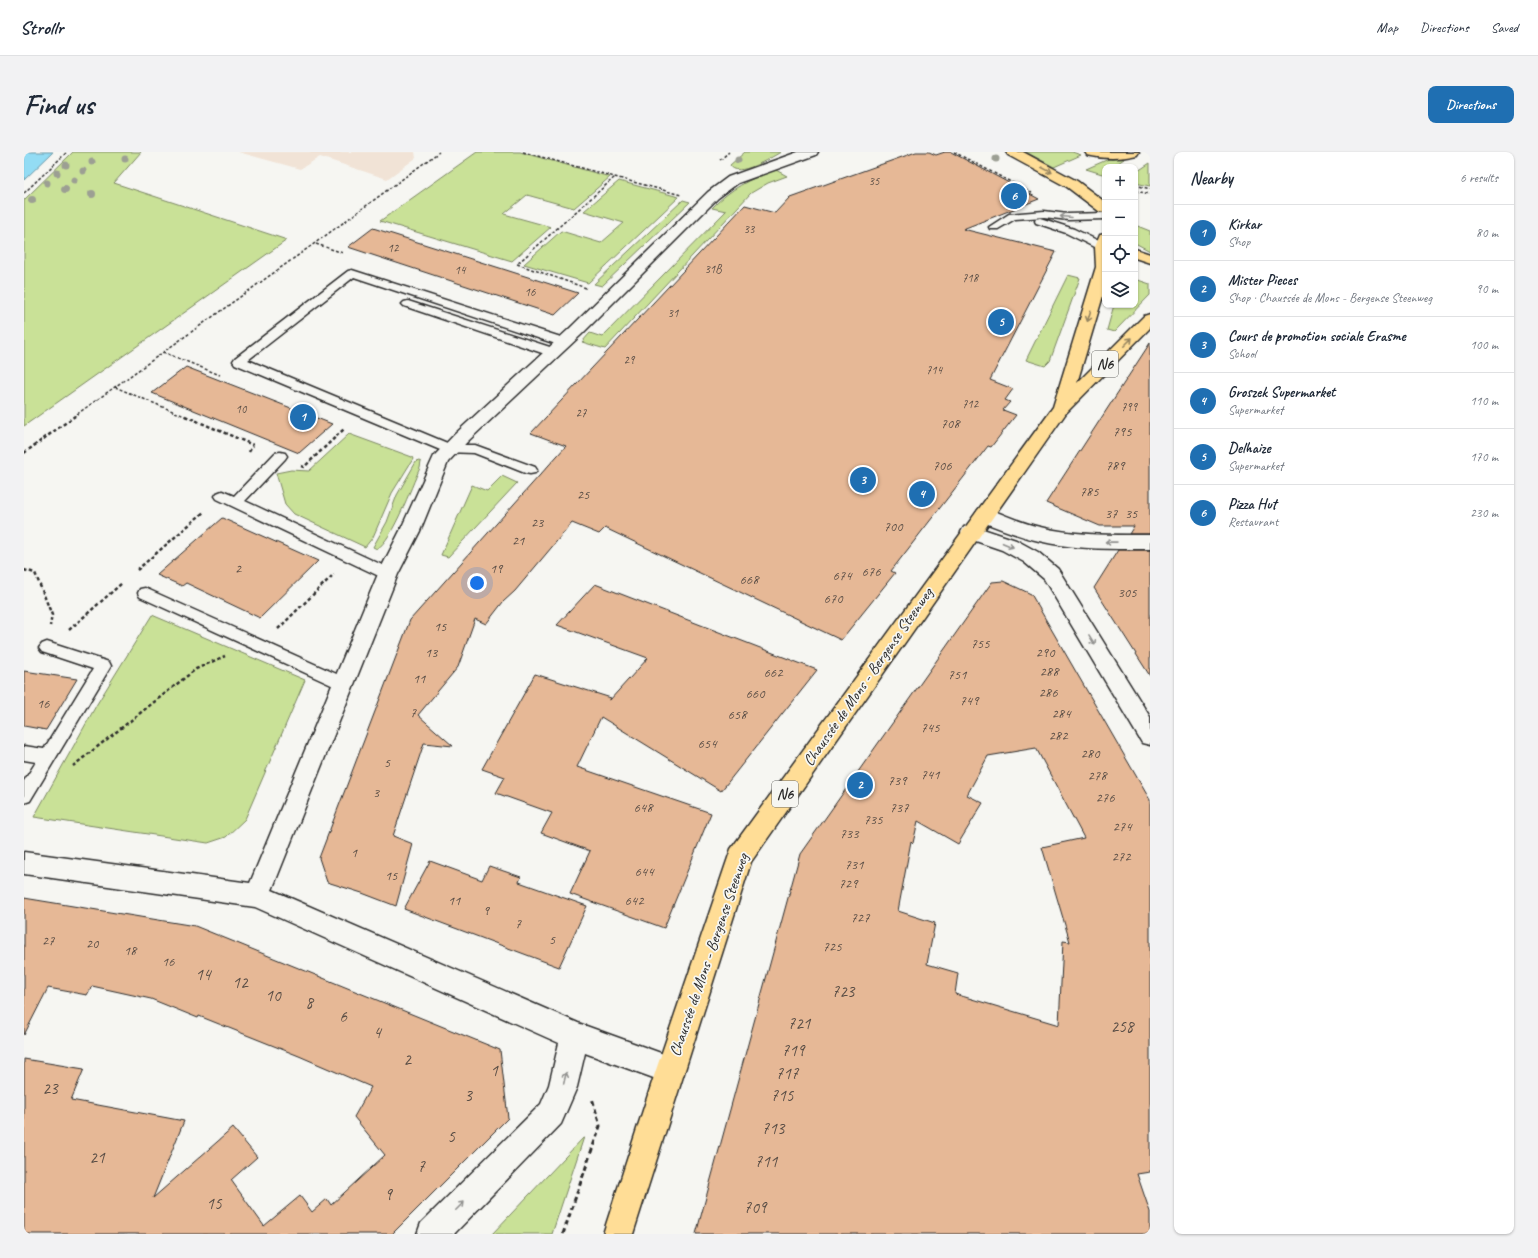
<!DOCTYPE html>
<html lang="en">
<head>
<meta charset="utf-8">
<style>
	:root { --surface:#fff; --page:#f2f2f3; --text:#1f2937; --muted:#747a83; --line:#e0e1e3; --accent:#1f6fb2 }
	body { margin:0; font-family:Caveat,sans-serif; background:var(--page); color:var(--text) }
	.controls { position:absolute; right:12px; top:12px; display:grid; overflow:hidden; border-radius:8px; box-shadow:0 1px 3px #0004 }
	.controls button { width:36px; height:36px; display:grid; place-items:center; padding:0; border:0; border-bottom:1px solid var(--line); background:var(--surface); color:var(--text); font:20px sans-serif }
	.you { position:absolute; left:453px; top:431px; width:14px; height:14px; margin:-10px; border:3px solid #fff; border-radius:50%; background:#1a73e8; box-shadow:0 0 0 6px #1a73e833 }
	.badge { display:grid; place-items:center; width:26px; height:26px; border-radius:50%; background:var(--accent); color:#fff; font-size:13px; font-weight:700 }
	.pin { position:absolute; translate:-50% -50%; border:2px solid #fff; box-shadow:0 1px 4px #0006 }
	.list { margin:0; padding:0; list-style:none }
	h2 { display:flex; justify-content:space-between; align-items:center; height:52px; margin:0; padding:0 16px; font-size:17px }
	h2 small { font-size:13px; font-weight:400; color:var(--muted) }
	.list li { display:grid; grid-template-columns:26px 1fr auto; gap:12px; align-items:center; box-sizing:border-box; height:56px; padding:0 16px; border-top:1px solid var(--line) }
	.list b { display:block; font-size:15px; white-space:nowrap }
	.list p { margin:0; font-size:13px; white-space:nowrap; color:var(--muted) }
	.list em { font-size:13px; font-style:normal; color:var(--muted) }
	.icon { flex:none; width:22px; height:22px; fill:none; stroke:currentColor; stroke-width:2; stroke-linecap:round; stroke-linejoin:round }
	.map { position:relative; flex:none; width:1126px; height:1082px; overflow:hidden; border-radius:8px }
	header { display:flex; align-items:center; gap:24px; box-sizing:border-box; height:56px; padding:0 20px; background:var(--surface); border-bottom:1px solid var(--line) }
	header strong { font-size:19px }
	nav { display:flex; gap:22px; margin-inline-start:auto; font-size:14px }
	.intro { display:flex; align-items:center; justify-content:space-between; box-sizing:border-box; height:96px; padding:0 24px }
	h1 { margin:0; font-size:28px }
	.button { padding:10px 18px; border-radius:8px; background:var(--accent); color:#fff; font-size:14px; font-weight:700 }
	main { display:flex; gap:24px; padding:0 24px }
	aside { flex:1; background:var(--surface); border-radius:8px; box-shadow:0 1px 3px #0004 }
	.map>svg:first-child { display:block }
	.built { fill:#f1e3d6 }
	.green { fill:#c9e197; stroke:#7a8661 }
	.water { fill:#93dcf4; stroke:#6995a4 }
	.building { fill:#e6b896; stroke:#2b2b2b; fill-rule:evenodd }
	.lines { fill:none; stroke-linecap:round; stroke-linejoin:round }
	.service-casing { stroke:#2b2b2b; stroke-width:3 }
	.minor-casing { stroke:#2b2b2b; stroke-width:3 }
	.primary-casing { stroke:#2b2b2b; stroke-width:3 }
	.path-far2 { stroke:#2b2b2b; stroke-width:1.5; stroke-dasharray:3 2; stroke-linecap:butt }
	.path-far1 { stroke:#2b2b2b; stroke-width:2.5; stroke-dasharray:3.5 2.5; stroke-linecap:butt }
	.path { stroke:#2b2b2b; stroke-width:3; stroke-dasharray:5 3.5; stroke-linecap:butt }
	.service { fill:#f6f6f2; fill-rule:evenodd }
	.minor { fill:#f6f6f2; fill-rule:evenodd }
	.primary { fill:#ffdd96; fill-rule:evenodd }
	.tree { fill:#9c9f93 }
	.oneway { stroke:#958460 }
	.oneway2 { stroke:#90908e }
	.labels { text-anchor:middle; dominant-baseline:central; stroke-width:3.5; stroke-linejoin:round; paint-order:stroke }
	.far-number-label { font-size:12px; fill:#5a4e46 }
	.number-label { font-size:14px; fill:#5a4e46 }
	.shield { fill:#f6f6f2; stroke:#686867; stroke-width:1 }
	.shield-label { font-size:15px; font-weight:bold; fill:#2b2b2b }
	.street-label { font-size:16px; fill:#2b2b2b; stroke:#f6f6f2 }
	.near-number-label { font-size:17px; fill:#5a4e46 }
</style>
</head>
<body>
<header>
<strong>Strollr</strong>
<nav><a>Map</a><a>Directions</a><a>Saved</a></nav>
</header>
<div class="intro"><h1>Find us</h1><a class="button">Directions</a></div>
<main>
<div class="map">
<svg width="1126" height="1082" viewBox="0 0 1126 1082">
	<rect width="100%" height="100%" fill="#f6f6f2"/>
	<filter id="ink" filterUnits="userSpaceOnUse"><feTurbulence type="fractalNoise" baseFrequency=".025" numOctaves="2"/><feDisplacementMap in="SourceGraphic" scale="8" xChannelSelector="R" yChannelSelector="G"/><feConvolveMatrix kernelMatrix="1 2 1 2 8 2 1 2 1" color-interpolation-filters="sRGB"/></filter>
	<g filter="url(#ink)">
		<path class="built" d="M214,0H391L392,6L363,27L296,5L276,17Z"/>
		<path class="green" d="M49,0H117L90,31L263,88L0,274V48Z
			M453,0H496L586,25L550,56L503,43L480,62L527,75L488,109L356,69Z
			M721,0H757C746,6 713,27 706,13Z
			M1002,0H1048L1057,3L1030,15Z
			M1087,6L1100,7L1088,15H1081V20L1078,22L1062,17Z
			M1126,11V34L1111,31V21Z
			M750,17L763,24L744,31L727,41L581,197L558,190L566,181L578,185L702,59L688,56C707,36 725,28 750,17Z
			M595,29L655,45L564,131L500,112L537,79L577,91L600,71L560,59Z
			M659,48L666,50L578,134L570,132Z
			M1111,73L1126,79V99L1111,91Z
			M1044,123L1056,126L1026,209L1021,214L1002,208Z
			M1111,127L1126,132V143L1090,180L1083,178L1090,153H1111Z
			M325,282L388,305L389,307L368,341L349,385L341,395L270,362L261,352L252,321L267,318L285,319Z
			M395,309L397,310L396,316C387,335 369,387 353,397L349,395L363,370L373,343L392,310Z
			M478,324L493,331L424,405L417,403L448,333L463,339Z
			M128,463L281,528L221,667L202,685L184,691L10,665L73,552Z
			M560,985L528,1082H468Z"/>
		<path class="water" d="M0,0H29L0,28Z"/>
		<path class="building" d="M892,0H905L912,3L921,0H927L1015,47L939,77L1032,100L966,228L989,237L981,248L986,250L979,258L992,263L967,295L964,294L867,419L871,421L825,478L817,488L581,376L575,382L548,371L491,439L479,450L462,472L451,467L434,515L394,563L429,594L400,591L369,684L389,692L372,754L338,741L303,730L295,706L386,468L542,294L507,281L721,53L751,61L766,45Z
			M349,76L482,118L554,141L531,163L324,95Z
			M1126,191V382H1105L1110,374H1076L1022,351Z
			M162,215L308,272L275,301L128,241Z
			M198,366L294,409L236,466L162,431L158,434L133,423Z
			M1094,398H1126V524L1070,436Z
			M979,429L1007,442L1126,648V1020L1113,1022L1126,1060V1082H672L776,702L968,430ZM1012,596L1060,686L1018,695L1046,790L1039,789L1035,873L931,842L934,821L903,812L911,771L874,759L887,689L889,691L894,669L934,692L959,651L943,643L964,604Z
			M571,432L793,518L697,639L577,565L553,615L687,661L640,776L546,742L566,699L517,681L528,661L472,641L481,625L458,617L511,522L587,546L585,549L624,506L533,473Z
			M0,519L53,527L22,578L0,574Z
			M406,709L458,728L465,714L497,725L495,730L563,754L535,815L380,757Z
			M0,746L171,774L476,898L484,966L368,1082H0V907L60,917L47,948L160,969L129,1046L209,976L233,1005L207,1028L240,1074L276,1044L288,1060L303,1047L307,1053L361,1003L330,965L347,935L275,904L175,864L174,866L127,847L68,834L63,843L24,836L0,883Z"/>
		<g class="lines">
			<defs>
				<path id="service" d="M1020,59L1044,62L1081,61V67L1044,68L1020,65L991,67L974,77H966L965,75L985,62Z
					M1016,66L1050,77L1081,92V97H1074L1042,81L1012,71L1011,69L1012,67Z
					M328,118L543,187L545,190L543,193H535L330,125L224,208L428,293H451L511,315L513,318L511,321L506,322L501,321L450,301L421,300L211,212L209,209L211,206L324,119Z
					M384,149L532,197L534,200L532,203H524L380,154L378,152L380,150Z
					M256,300L261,301L263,304L261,307L221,349L369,418L371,422L369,426L364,427L359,426L193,347L191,344L193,341L198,339L210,344L251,301Z
					M121,436L326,528L328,532L326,536L320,538L314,536L116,445L114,441L116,437Z
					M23,490L85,510L87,514L6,649L0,651V629L12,610L0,608V594L20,597L69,517L18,500L15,496L18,492Z"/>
				<path id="minor" d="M774,0H794L792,3L714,31L694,46L557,183L443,290L424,310L396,379L374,422L248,738L554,871L656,908L660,918L656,928L646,932L561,901L553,935L537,972L430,1082H393L397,1071L517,952L525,933L535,891L231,755L0,722V700L226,731L354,422L376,379L410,304L431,282L545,177L684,40L704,25Z
					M961,356C980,362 997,371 1016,375C1052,384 1089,383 1126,383V397C1089,397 1052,398 1015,389C994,384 974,376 954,368L951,363L954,358Z
					M947,373L992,388L1014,400L1034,417L1126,565V593L1118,591L1020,427L1000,410L978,398L940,385L937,380L940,375Z"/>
				<path id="primary" d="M982,0H999L1053,29L1081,50V61L1076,60L1043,35L984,3Z
					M1061,0H1115L1113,3C1097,7 1079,7 1063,3Z
					M1081,82V137L1053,231L1120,164L1126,162V176L1042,261L727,710L609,1082H579L632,918L707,697L1029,255L1072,115L1071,95L1076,83Z
					M1111,97L1126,102V111L1111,106Z"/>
			</defs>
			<use href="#service" class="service-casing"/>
			<use href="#minor" class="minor-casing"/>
			<use href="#primary" class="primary-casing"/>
			<path class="path-far2" d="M499,0L657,43
				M930,0L1002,38
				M696,8L705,0
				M1111,33L1126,37
				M1001,38L1008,41
				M1111,39L1126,42
				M0,41L43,0
				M292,92L319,101
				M562,136L493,112L591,25
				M139,200L196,223
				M91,235L163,265
				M49,265L312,76L415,0"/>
			<path class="path-far1" d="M161,264L229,293
				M225,300L229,293
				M0,301L51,264
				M277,314L280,315L320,277
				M0,418L11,421L28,463L26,474
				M113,418L181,359
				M254,477L310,422
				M45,478L98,431
				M49,614L172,517L201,504"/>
			<path class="path" d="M539,1082L576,974L568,946"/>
			<use href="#service" class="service"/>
			<use href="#minor" class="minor"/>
			<use href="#primary" class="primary"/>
		</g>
		<g class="tree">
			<circle cx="101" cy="7" r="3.5"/>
			<circle cx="972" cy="7" r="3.5"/>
			<circle cx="714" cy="8" r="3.5"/>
			<circle cx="68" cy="10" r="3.5"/>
			<circle cx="42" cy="13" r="3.5"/>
			<circle cx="59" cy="19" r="3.5"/>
			<circle cx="33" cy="21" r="3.5"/>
			<circle cx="50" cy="28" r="3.5"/>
			<circle cx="23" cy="31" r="3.5"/>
			<circle cx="41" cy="37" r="4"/>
			<circle cx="68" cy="42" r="4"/>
			<circle cx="8" cy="48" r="4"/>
		</g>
		<defs><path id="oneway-shaft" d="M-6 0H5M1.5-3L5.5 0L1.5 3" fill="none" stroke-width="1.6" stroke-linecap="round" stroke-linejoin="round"/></defs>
		<g class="oneway">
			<use href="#oneway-shaft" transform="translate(1023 18) rotate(28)"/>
			<use href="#oneway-shaft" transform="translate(1065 164) rotate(107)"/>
			<use href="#oneway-shaft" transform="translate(1104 190) rotate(-45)"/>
		</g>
		<g class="oneway2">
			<use href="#oneway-shaft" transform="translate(1042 65) rotate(-175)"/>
			<use href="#oneway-shaft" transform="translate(1087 390) rotate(-179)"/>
			<use href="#oneway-shaft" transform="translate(984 393) rotate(23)"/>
			<use href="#oneway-shaft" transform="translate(1068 488) rotate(59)"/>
			<use href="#oneway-shaft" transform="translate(541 926) rotate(-77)"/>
			<use href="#oneway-shaft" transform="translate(436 1054) rotate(-45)"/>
		</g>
	</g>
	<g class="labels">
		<g class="far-number-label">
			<text x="850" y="29">35</text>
			<text x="725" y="77">33</text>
			<text x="369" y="96">12</text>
			<text x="689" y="117">31B</text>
			<text x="436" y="118">14</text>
			<text x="946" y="126">718</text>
			<text x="506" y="140">16</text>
			<text x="649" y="161">31</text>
			<text x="605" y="208">29</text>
			<text x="910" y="218">714</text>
			<text x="946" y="252">712</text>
			<text x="1105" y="255">799</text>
			<text x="217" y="257">10</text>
			<text x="557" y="261">27</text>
		</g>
		<g class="number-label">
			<text x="926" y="271">708</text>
			<text x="1098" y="279">795</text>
			<text x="918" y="313">706</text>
			<text x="1091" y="313">789</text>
			<text x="1065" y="339">785</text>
			<text x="559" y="342">25</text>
			<text x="1087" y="361">37</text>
			<text x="1107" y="361">35</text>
			<text x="513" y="370">23</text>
			<text x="869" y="374">700</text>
			<text x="494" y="388">21</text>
			<text x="214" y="416">2</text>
			<text x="472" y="416">19</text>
			<text x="847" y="419">676</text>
			<text x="818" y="423">674</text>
			<text x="725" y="427">668</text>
			<text x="1103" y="440">305</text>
			<text x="809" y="446">670</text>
			<text x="416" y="474">15</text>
			<text x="956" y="491">755</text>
			<text x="407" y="500">13</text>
			<text x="1021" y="500">290</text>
			<text x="1025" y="519">288</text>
			<text x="749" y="520">662</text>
			<text x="933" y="522">751</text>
			<text x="395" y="526">11</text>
			<text x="1024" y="540">286</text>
			<text x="731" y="541">660</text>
			<text x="945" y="548">749</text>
			<text x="19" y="551">16</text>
			<text x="389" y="560">7</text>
			<text x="1037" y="561">284</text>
			<text x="713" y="562">658</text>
			<text x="906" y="575">745</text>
			<text x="1034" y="583">282</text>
			<text x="683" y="591">654</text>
			<text x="1066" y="601">280</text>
			<text x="363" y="610">5</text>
			<text x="906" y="622">741</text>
			<text x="1073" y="623">278</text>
			<text x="873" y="628">739</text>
			<text x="352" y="640">3</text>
			<text x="1081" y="645">276</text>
			<text x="619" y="655">648</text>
			<text x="875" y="655">737</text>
			<text x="849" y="667">735</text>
			<text x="1098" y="674">274</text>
			<text x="825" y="681">733</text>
			<text x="330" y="700">1</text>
			<text x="1097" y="704">272</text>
			<text x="830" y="712">731</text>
			<text x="620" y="719">644</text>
			<text x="367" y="723">15</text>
			<text x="824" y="731">729</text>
			<text x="430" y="748">11</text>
			<text x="610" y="748">642</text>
			<text x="462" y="758">9</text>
			<text x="836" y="765">727</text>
			<text x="494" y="771">7</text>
			<text x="528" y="787">5</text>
			<text x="24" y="788">27</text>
			<text x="68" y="791">20</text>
			<text x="808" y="794">725</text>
			<text x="106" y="798">18</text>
			<text x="144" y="809">16</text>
		</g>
		<g class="shield">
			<rect x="1068" y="199" width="26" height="26" rx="3"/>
			<rect x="748" y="629" width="26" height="26" rx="3"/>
		</g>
		<g class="shield-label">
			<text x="1081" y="212">N6</text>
			<text x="761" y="642">N6</text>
		</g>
		<g class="street-label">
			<text transform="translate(844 525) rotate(-55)">Chaussée de Mons - Bergense Steenweg</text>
			<text transform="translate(685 803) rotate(-71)">Chaussée de Mons - Bergense Steenweg</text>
		</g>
		<g class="near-number-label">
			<text x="179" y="822">14</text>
			<text x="216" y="830">12</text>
			<text x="819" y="839">723</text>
			<text x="249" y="843">10</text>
			<text x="285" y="850">8</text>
			<text x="319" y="864">6</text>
			<text x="775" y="871">721</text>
			<text x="1098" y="874">258</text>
			<text x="353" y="880">4</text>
			<text x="769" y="898">719</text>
			<text x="383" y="907">2</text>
			<text x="470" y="918">1</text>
			<text x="763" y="921">717</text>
			<text x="26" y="936">23</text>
			<text x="444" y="943">3</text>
			<text x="758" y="943">715</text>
			<text x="749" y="976">713</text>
			<text x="427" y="984">5</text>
			<text x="73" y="1005">21</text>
			<text x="742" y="1009">711</text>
			<text x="397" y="1014">7</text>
			<text x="364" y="1042">9</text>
			<text x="190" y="1051">15</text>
			<text x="731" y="1055">709</text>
		</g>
	</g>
</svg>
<div class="controls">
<button>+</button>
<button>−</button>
<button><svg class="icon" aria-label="locate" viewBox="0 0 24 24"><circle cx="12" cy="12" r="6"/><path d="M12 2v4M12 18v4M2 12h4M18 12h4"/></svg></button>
<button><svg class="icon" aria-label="layers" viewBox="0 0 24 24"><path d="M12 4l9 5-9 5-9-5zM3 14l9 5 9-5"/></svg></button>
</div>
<div class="you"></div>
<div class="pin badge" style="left:279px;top:265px">1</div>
<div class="pin badge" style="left:836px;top:633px">2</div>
<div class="pin badge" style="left:839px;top:328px">3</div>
<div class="pin badge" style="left:898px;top:342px">4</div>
<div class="pin badge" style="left:977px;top:170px">5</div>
<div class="pin badge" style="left:990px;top:44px">6</div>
</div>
<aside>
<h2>Nearby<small>6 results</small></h2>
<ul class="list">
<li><span class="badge">1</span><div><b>Kirkar</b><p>Shop</p></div><em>80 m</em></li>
<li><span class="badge">2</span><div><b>Mister Pieces</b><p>Shop · Chaussée de Mons - Bergense Steenweg</p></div><em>90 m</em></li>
<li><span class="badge">3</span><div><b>Cours de promotion sociale Erasme</b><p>School</p></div><em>100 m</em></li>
<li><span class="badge">4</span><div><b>Groszek Supermarket</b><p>Supermarket</p></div><em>110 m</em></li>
<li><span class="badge">5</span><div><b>Delhaize</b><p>Supermarket</p></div><em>170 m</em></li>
<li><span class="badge">6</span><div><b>Pizza Hut</b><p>Restaurant</p></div><em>230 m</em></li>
</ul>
</aside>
</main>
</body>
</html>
